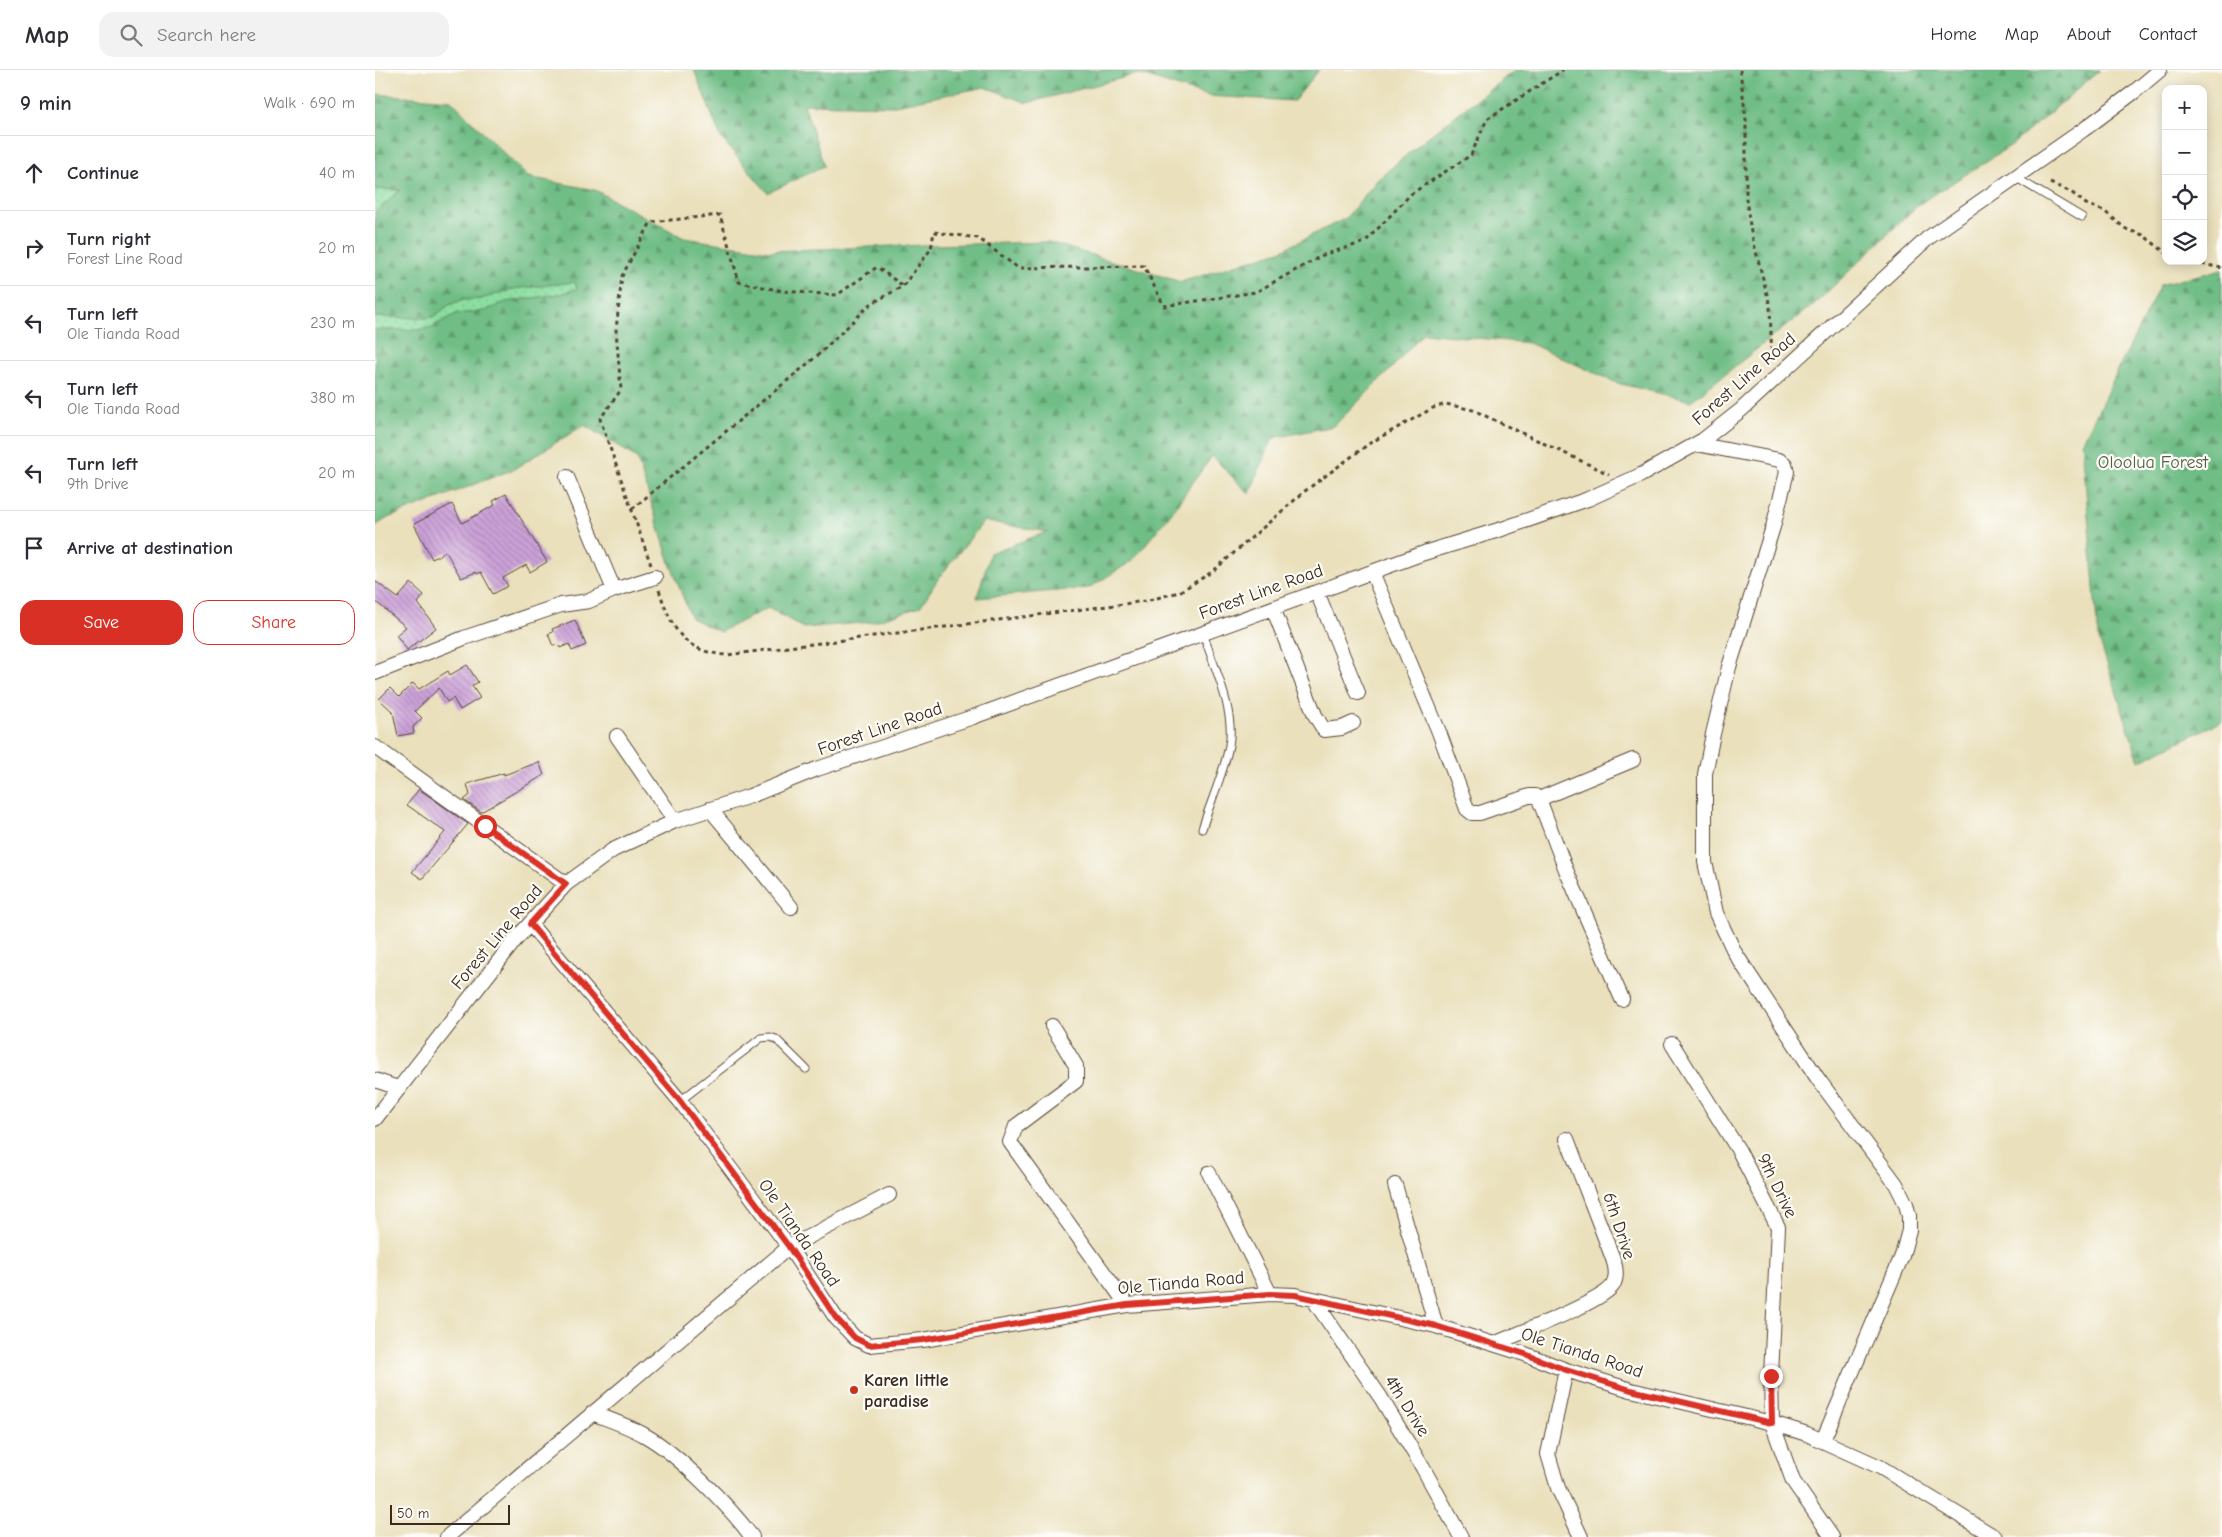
<!DOCTYPE html>
<html lang="en">
<head>
<meta charset="utf-8">
<style>
	:root { --surface:#fff; --page:#f2f2f3; --text:#2b2b33; --muted:#7c7c81; --line:#e1e1e2; --accent:#d93025 }
	body { margin:0; font-family:"Comic Neue",sans-serif; background:var(--page); color:var(--text) }
	.controls { position:absolute; right:15px; top:15px; display:grid; overflow:hidden; border-radius:10px; box-shadow:0 2px 12px #0003 }
	.controls button { width:45px; height:45px; display:grid; place-items:center; padding:0; border:0; border-bottom:1px solid var(--line); background:var(--surface); color:var(--text); font:25px sans-serif }
	.scale { position:absolute; left:15px; bottom:12px; width:120px; box-sizing:border-box; padding-left:5px; border:2px solid #3b2a1e; border-top:0; font-size:14px; line-height:18px; white-space:nowrap; color:#3b2a1e; -webkit-text-stroke:4px #fdfcf7; paint-order:stroke }
	.stop { position:absolute; width:15px; height:15px; margin:-11px; border:4px solid #d93025; border-radius:50%; background:#fff }
	.stop.end { background:#d93025; border-color:#fff; box-shadow:0 1px 5px #0008 }
	.list { margin:0; padding:0; list-style:none }
	h2 { display:flex; justify-content:space-between; align-items:center; height:65px; margin:0; padding:0 20px; font-size:21px }
	h2 small { font-size:16px; font-weight:400; color:var(--muted) }
	.list li { display:grid; grid-template-columns:32px 1fr auto; gap:15px; align-items:center; box-sizing:border-box; height:75px; padding:0 20px; border-top:1px solid var(--line) }
	.list b { display:block; font-size:19px; white-space:nowrap }
	.list p { margin:0; font-size:16px; white-space:nowrap; color:var(--muted) }
	.list em { font-size:16px; font-style:normal; color:var(--muted) }
	.actions { display:flex; gap:10px; padding:15px 20px }
	.actions a { flex:1; padding:11px 0; border:1px solid var(--accent); border-radius:15px; text-align:center; font-size:18px; color:var(--accent) }
	.actions .main { background:var(--accent); color:#fff }
	.icon { flex:none; width:28px; height:28px; fill:none; stroke:currentColor; stroke-width:2; stroke-linecap:round; stroke-linejoin:round }
	.map { position:relative; flex:none; width:1847px; height:1467px; overflow:hidden }
	header { display:flex; align-items:center; gap:30px; box-sizing:border-box; height:70px; padding:0 25px; background:var(--surface); border-bottom:1px solid var(--line) }
	header strong { font-size:24px }
	nav { display:flex; gap:28px; margin-inline-start:auto; font-size:18px }
	.search { width:350px; height:45px; background:var(--page); display:flex; align-items:center; gap:12px; box-sizing:border-box; padding:0 18px; border-radius:15px; color:var(--muted); font-size:19px }
	main { display:flex }
	aside { flex:1; background:var(--surface) }
	.map>svg:first-child { display:block }
	.grass { fill:url(#grass-dots); stroke:#63845f }
	.forest { fill:url(#forest-firs); stroke:#567452 }
	.building { fill:url(#building-back-hatch) }
	.lines { fill:none; stroke-linecap:round; stroke-linejoin:round }
	.service-casing { stroke:#554536; stroke-width:9 }
	.minor-casing { stroke:#554536; stroke-width:16 }
	.path { stroke:#554536; stroke-width:3; stroke-dasharray:4 4; stroke-linecap:butt }
	.service { stroke:#fff; stroke-width:7 }
	.minor { stroke:#fff; stroke-width:14 }
	.route { stroke:#d93025; stroke-width:6 }
	.poi-dot { fill:#c8321e; stroke:#fdfcf7; stroke-width:2 }
	.labels { text-anchor:middle; dominant-baseline:central; stroke-width:4.5; stroke-linejoin:round; paint-order:stroke }
	.street-label { font-size:18px; fill:#3b2a1e; stroke:#fdfcf7 }
	.park-label { font-size:18px; fill:#536045; stroke:#fdfcf7 }
	.poi-label { font-size:18px; font-weight:bold; fill:#3b2a1e; stroke:#fdfcf7; text-anchor:start }
</style>
</head>
<body>
<header>
<strong>Map</strong>
<div class="search"><svg class="icon" aria-label="search" viewBox="0 0 24 24"><circle cx="10" cy="10" r="6"/><path d="M15 15l6 6"/></svg>Search here</div>
<nav><a>Home</a><a>Map</a><a>About</a><a>Contact</a></nav>
</header>
<main>
<aside>
<h2>9 min<small>Walk · 690 m</small></h2>
<ul class="list">
<li><svg class="icon" aria-label="ahead" viewBox="0 0 24 24"><path d="M12 20V5M6 11l6-6 6 6"/></svg><div><b>Continue</b></div><em>40 m</em></li>
<li><svg class="icon" aria-label="right" viewBox="0 0 24 24"><path d="M7 20v-9h11M14 6l5 5-5 5"/></svg><div><b>Turn right</b><p>Forest Line Road</p></div><em>20 m</em></li>
<li><svg class="icon" aria-label="left" viewBox="0 0 24 24"><path d="M17 20v-9H6M10 6l-5 5 5 5"/></svg><div><b>Turn left</b><p>Ole Tianda Road</p></div><em>230 m</em></li>
<li><svg class="icon" aria-label="left" viewBox="0 0 24 24"><path d="M17 20v-9H6M10 6l-5 5 5 5"/></svg><div><b>Turn left</b><p>Ole Tianda Road</p></div><em>380 m</em></li>
<li><svg class="icon" aria-label="left" viewBox="0 0 24 24"><path d="M17 20v-9H6M10 6l-5 5 5 5"/></svg><div><b>Turn left</b><p>9th Drive</p></div><em>20 m</em></li>
<li><svg class="icon" aria-label="arrive" viewBox="0 0 24 24"><path d="M6 21V4h12l-3 4 3 4H6"/></svg><div><b>Arrive at destination</b></div></li>
</ul>
<div class="actions"><a class="main">Save</a><a>Share</a></div>
</aside>
<div class="map">
<svg width="1847" height="1467" viewBox="0 0 1847 1467">
	<defs>
		<pattern id="grass-dots" width="8" height="8" patternUnits="userSpaceOnUse" patternTransform="scale(1.25)"><rect width="8" height="8" fill="#8bdfa0"/><path d="M2 2h.1M6 6h.1" fill="none" stroke="#79c089" stroke-width="1.8" stroke-linecap="round"/></pattern>
		<pattern id="forest-firs" width="22" height="20" patternUnits="userSpaceOnUse" patternTransform="scale(1.25)"><rect width="22" height="20" fill="#70be86"/><path d="M5 1l3.5 6h-7zM16 11l3.5 6h-7z" fill="#5d9b6d"/></pattern>
		<pattern id="building-back-hatch" width="6" height="6" patternUnits="userSpaceOnUse" patternTransform="scale(1.25)"><rect width="6" height="6" fill="#cca2d9"/><path d="M-1 5l2 2M0 0l6 6M5-1l2 2" fill="none" stroke="#a784af"/></pattern>
	</defs>
	<rect width="100%" height="100%" fill="#fdfcf7"/>
	<filter id="ink" filterUnits="userSpaceOnUse"><feTurbulence type="fractalNoise" baseFrequency=".02" numOctaves="2"/><feDisplacementMap in="SourceGraphic" scale="10" xChannelSelector="R" yChannelSelector="G"/><feConvolveMatrix kernelMatrix="1 2 1 2 8 2 1 2 1" color-interpolation-filters="sRGB"/></filter>
	<filter id="wash" filterUnits="userSpaceOnUse"><feTurbulence type="fractalNoise" baseFrequency=".0096" numOctaves="4" result="noise"/><feDisplacementMap in="SourceGraphic" scale="20" xChannelSelector="R" yChannelSelector="G"/><feGaussianBlur stdDeviation="1.12" result="paint"/><feColorMatrix in="noise" values="0 0 0 0 0 0 0 0 0 0 0 0 0 0 0 0 0 1.4 0 .05"/><feComposite in="paint" operator="in"/></filter>
	<g filter="url(#wash)">
		<rect width="100%" height="100%" fill="#eae0bc"/>
		<path class="grass" d="M0,119L25,120L0,143Z
			M200,211L202,219L185,224L131,232L109,241L81,244L57,257L43,260H0V247L52,248L60,246L74,235L86,230L106,229L138,219Z"/>
		<path class="forest" d="M319,0H944L919,31L833,26L763,4L652,33L610,17L515,36L429,34L449,96L393,123L346,68Z
			M1140,0H1725L1638,74L1543,135L1444,230L1316,331L1242,313L1154,273L1048,263L1013,302L959,356L898,368L874,424L837,386L796,443L757,491L714,518L602,528L615,483L672,462L609,451L563,509L545,537L497,552L429,558L393,538L345,562L316,548L295,493L262,388L209,355L139,399L13,448L0,456V260H43L57,257L81,244L109,241L131,232L185,224L202,219L200,212L138,219L106,229L86,230L74,235L60,246L52,248L0,247V143L25,120L0,119V24L76,30L153,107L220,120L309,168L394,181L517,176L674,172L806,212L905,181L971,148L1002,110L1050,69Z
			M1847,199V651L1764,691L1723,566L1707,373L1785,215Z"/>
		<g id="blocks">
			<path class="building" d="M131,424L172,492L155,502L151,495L128,508L133,516L118,524L106,502L102,504L101,502L86,508L71,482L57,489L39,454L77,434L87,453L120,435L118,431Z
				M0,511L23,528L36,513L49,525L43,533L61,558L32,580L21,565L31,557L0,531Z
				M200,550L211,575L197,581L194,574L185,578L183,574L178,576L173,564L178,562L177,559Z
				M92,595L103,612L97,616L105,628L85,640L78,628L72,632L64,618L40,641L47,648L38,657L39,663L23,666L18,642L4,629L15,618L24,627L38,613L44,619L73,601L75,605Z
				M164,692L169,705L106,742L89,730L95,725L92,714L129,703V705Z
				M44,719L93,754L47,809L37,802L70,762L32,735Z"/>
		</g>
	</g>
	<g filter="url(#ink)">
		<use href="#blocks" fill-opacity="0" stroke="#554536" stroke-width="1"/>
		<g class="lines">
			<defs>
				<path id="service" d="M1640,107L1707,147
					M827,759C835,733 850,700 854,675C861,641 838,595 828,563
					M305,1031L386,968L395,967L401,969L431,999"/>
				<path id="minor" d="M1321,374L1404,390L1410,394L1412,402L1398,457L1354,597L1338,664L1330,704V792L1341,843L1360,883L1443,1009L1521,1114L1531,1134L1534,1146V1160L1527,1186L1448,1370
					M192,407L239,520
					M997,502L1064,662L1092,739L1097,743H1105L1154,726H1160L1164,729L1191,800L1247,929
					M942,522L983,623
					M898,538L940,645L949,660L967,658L978,653
					M0,603L89,568L186,535L214,531L239,520L280,507
					M242,666L300,751
					M0,677L191,814
					M1164,729L1258,690
					M335,739L416,837
					M155,854L305,1031L414,1177L461,1248L480,1268L494,1275L548,1270L752,1235L895,1224L920,1225L1061,1256L1150,1284L1191,1300L1256,1320L1397,1353L1432,1364L1505,1397L1620,1467
					M677,956L701,996V1011L641,1056L635,1072L752,1235
					M1297,974L1364,1081L1403,1157L1396,1306L1397,1353L1418,1411L1457,1467
					M0,1010L23,1018
					M0,1049L141,869L191,814L238,780L300,751L375,726L442,699L598,647L1049,483L1127,459L1213,429L1266,405L1328,370L1366,340L1553,168L1708,60L1759,22L1785,0
					M834,1103L895,1224
					M1020,1115L1061,1256
					M938,1229L1006,1328L1048,1398L1086,1467
					M1119,1274C1141,1264 1228,1232 1238,1215C1244,1204 1239,1191 1235,1181L1192,1069
					M1191,1300L1173,1384L1183,1418L1206,1467
					M217,1343C235,1350 254,1356 271,1366C303,1384 355,1437 377,1467
					M72,1467L414,1177L514,1125"/>
			</defs>
			<use href="#service" class="service-casing"/>
			<use href="#minor" class="minor-casing"/>
			<path class="path" d="M1365,0L1371,50V129L1376,162L1395,236L1397,292
				M1675,113L1696,122L1711,134L1729,141L1751,159L1768,165L1791,183
				M1811,191L1847,198
				M257,439L442,286L496,234L528,216L556,179L559,162L603,168L643,198L769,196L789,236L881,222L948,185L990,172L1036,124L1096,85L1112,49L1188,0
				M276,495L225,349L246,320L241,260L247,206L276,152L345,145L364,212L407,221L462,225L502,197L528,216
				M284,520C297,559 308,582 352,585L771,531L804,522L837,502L930,421L995,373L1058,338L1071,334L1098,340L1234,404"/>
			<use href="#service" class="service"/>
			<use href="#minor" class="minor"/>
		</g>
	</g>
	<g class="lines" filter="url(#ink)">
		<path class="route" d="M110,756L191,814L155,854L305,1031L414,1177L461,1248L480,1268L494,1275L548,1270L752,1235L895,1224L920,1225L1061,1256L1150,1284L1191,1300L1256,1320L1397,1353L1396,1306"/>
	</g>
	<circle class="poi-dot" cx="479" cy="1320" r="5"/>
	<g class="labels">
		<g class="street-label">
			<text transform="translate(1369 309) rotate(-41)">Forest Line Road</text>
			<text transform="translate(886 522) rotate(-20)">Forest Line Road</text>
			<text transform="translate(505 659) rotate(-19)">Forest Line Road</text>
			<text transform="translate(122 867) rotate(-50)">Forest Line Road</text>
			<text transform="translate(1402 1116) rotate(64)">9th Drive</text>
			<text transform="translate(1244 1156) rotate(72)">6th Drive</text>
			<text transform="translate(424 1163) rotate(55)">Ole Tianda Road</text>
			<text transform="translate(806 1213) rotate(-5)">Ole Tianda Road</text>
			<text transform="translate(1207 1283) rotate(18)">Ole Tianda Road</text>
			<text transform="translate(1032 1336) rotate(58)">4th Drive</text>
		</g>
		<g class="park-label">
			<text x="1778" y="392">Oloolua Forest</text>
		</g>
		<g class="poi-label">
			<text x="489" y="1310">Karen little<tspan x="489" dy="21">paradise</tspan></text>
		</g>
	</g>
</svg>
<div class="controls">
<button>+</button>
<button>−</button>
<button><svg class="icon" aria-label="locate" viewBox="0 0 24 24"><circle cx="12" cy="12" r="6"/><path d="M12 2v4M12 18v4M2 12h4M18 12h4"/></svg></button>
<button><svg class="icon" aria-label="layers" viewBox="0 0 24 24"><path d="M12 4l9 5-9 5-9-5zM3 14l9 5 9-5"/></svg></button>
</div>
<div class="scale">50 m</div>
<div class="stop" style="left:110px;top:756px"></div>
<div class="stop end" style="left:1396px;top:1306px"></div>
</div>
</main>
</body>
</html>
